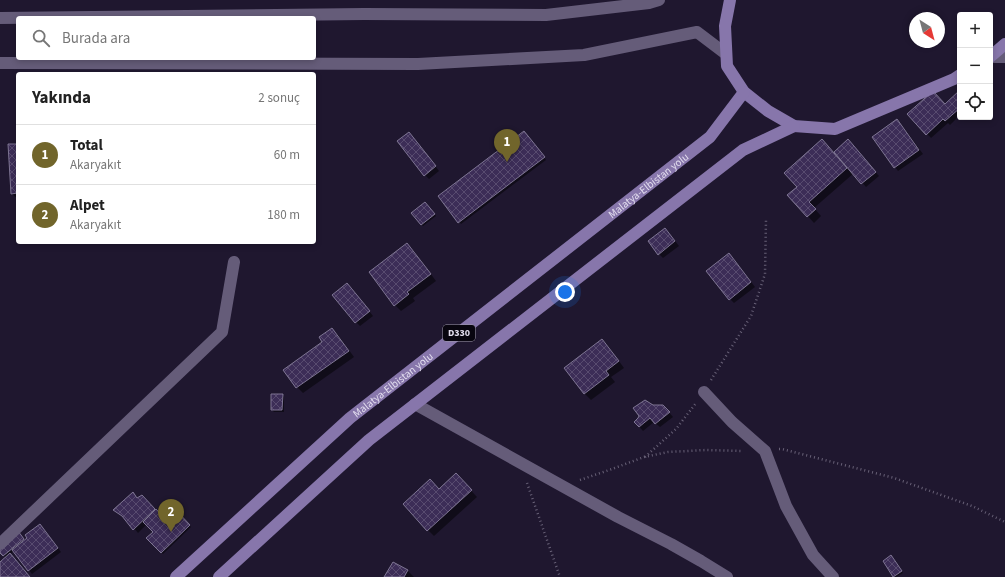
<!DOCTYPE html>
<html lang="tr">
<head>
<meta charset="utf-8">
<style>
	:root { --surface:#fff; --page:#f6f6f6; --text:#222; --muted:#767676; --line:#e0e0e0; --accent:#71652b }
	body { margin:0; font-family:"Source Sans 3",sans-serif; background:var(--page); color:var(--text) }
	.controls { position:absolute; right:12px; top:12px; display:grid; overflow:hidden; border-radius:4px; box-shadow:0 2px 6px #0003 }
	.controls button { width:36px; height:36px; display:grid; place-items:center; padding:0; border:0; border-bottom:1px solid var(--line); background:var(--surface); color:var(--text); font:20px sans-serif }
	.compass { position:absolute; left:909px; top:12px; width:36px; height:36px; border-radius:50%; background:var(--surface); box-shadow:0 2px 6px #0003; rotate:144deg }
	.you { position:absolute; left:565px; top:292px; width:14px; height:14px; margin:-10px; border:3px solid #fff; border-radius:50%; background:#1a73e8; box-shadow:0 0 0 6px #1a73e833 }
	.badge { display:grid; place-items:center; width:26px; height:26px; border-radius:50%; background:var(--accent); color:#fff; font-size:13px; font-weight:700 }
	.pin { position:absolute; translate:-50% -33px; filter:drop-shadow(0 1px 2px #0008) }
	.pin::after { content:''; position:absolute; top:21px; width:14px; height:12px; background:inherit; clip-path:polygon(0 0,100% 0,50% 100%) }
	.list { margin:0; padding:0; list-style:none }
	h2 { display:flex; justify-content:space-between; align-items:center; height:52px; margin:0; padding:0 16px; font-size:17px }
	h2 small { font-size:13px; font-weight:400; color:var(--muted) }
	.list li { display:grid; grid-template-columns:26px 1fr auto; gap:12px; align-items:center; box-sizing:border-box; height:60px; padding:0 16px; border-top:1px solid var(--line) }
	.list b { display:block; font-size:15px; white-space:nowrap }
	.list p { margin:0; font-size:13px; white-space:nowrap; color:var(--muted) }
	.list em { font-size:13px; font-style:normal; color:var(--muted) }
	.icon { flex:none; width:22px; height:22px; fill:none; stroke:currentColor; stroke-width:2; stroke-linecap:round; stroke-linejoin:round }
	.map { position:relative; flex:none; width:1005px; height:577px; overflow:hidden }
	.search { position:absolute; background:var(--surface); box-shadow:0 2px 6px #0003; left:16px; top:16px; width:300px; height:44px; display:flex; align-items:center; gap:10px; box-sizing:border-box; padding:0 14px; border-radius:4px; color:var(--muted); font-size:15px }
	.panel { position:absolute; background:var(--surface); box-shadow:0 2px 6px #0003; left:16px; top:72px; width:300px; height:172px; border-radius:4px }
	.map>svg:first-child { display:block }
	.shadow { fill:#0007 }
	.building { fill:url(#building-cross-hatch); stroke:#7e7593 }
	.lines { fill:none; stroke-linecap:round; stroke-linejoin:round }
	.path { stroke:#686177; stroke-width:2.5; stroke-dasharray:1 3; stroke-linecap:butt }
	.street { stroke:#655c79; stroke-width:12 }
	.secondary { stroke:#655c79; stroke-width:12 }
	.primary { stroke:#8776ab; stroke-width:12 }
	.labels { text-anchor:middle; dominant-baseline:central; stroke-width:3; stroke-linejoin:round; paint-order:stroke }
	.shield { fill:#08050f; stroke:#a19dac; stroke-width:1 }
	.shield-label { font-size:10px; font-weight:bold; fill:#e3deef }
	.street-label { font-size:11px; fill:#e3deef; stroke:#08050f }
</style>
</head>
<body>
<div class="map">
<svg width="1005" height="577" viewBox="0 0 1005 577">
	<defs>
		<pattern id="building-cross-hatch" width="8" height="8" patternUnits="userSpaceOnUse"><rect width="8" height="8" fill="#3c2d57"/><path d="M0 0l8 8M0 8l8-8" fill="none" stroke="#584b6f"/></pattern>
	</defs>
	<rect width="100%" height="100%" fill="#1f172f"/>
	<path class="shadow" d="M960,92V115L950,125L948,123L931,138L909,114L945,105Z
		M897,120L901,124L923,154L898,171L895,167Z
		M526,134L546,160L461,224L439,197Z
		M413,137L439,171L429,179L425,175Z
		M18,145V199L12,194Z
		M852,145L879,176L866,187L854,173L814,208L821,216L814,223L789,195L839,159Z
		M427,205L436,216L423,226L422,225Z
		M669,233L679,246L663,258L659,254Z
		M413,250L436,281L413,298L415,301L401,311L395,305L370,272Z
		M733,258L755,287L734,303L730,299Z
		M351,288L373,316L360,326L356,322Z
		M332,329L338,335L354,357L303,393L297,387L285,370L323,342Z
		M602,340L608,346L624,368L611,377L615,382L591,400L585,394L565,368Z
		M282,395L284,397V412H274L272,410Z
		M653,406L667,410L673,417L660,427L654,422L643,431L635,422L640,416Z
		M462,481L477,497L434,536L428,530L439,490Z
		M133,493L138,499L146,500L165,520L175,510L191,527L163,554L148,538L154,532L147,524L138,533L126,518L118,513L114,510Z
		M44,529L61,552L32,574L14,551L10,554L30,577H0V563L6,558L0,551L19,534L25,541Z
		M892,558L903,573L896,577L894,576Z
		M393,563L408,571L414,577H385Z"/>
	<path class="building" d="M960,90V108L945,121L943,119L926,135L907,114L933,91L945,104Z
		M897,119L919,150L894,168L872,137Z
		M524,131L545,157L458,223L438,196Z
		M409,132L436,166L424,176L397,141Z
		M822,139L847,168L809,202L816,209L807,217L787,195L797,187L784,173Z
		M848,139L876,172L861,184L834,152Z
		M8,144H18V193L11,194Z
		M425,202L435,214L421,225L411,213Z
		M665,228L675,241L658,255L648,241Z
		M407,243L431,274L407,292L409,294L394,306L369,272Z
		M729,253L751,282L729,300L706,271Z
		M347,283L370,311L355,323L332,295Z
		M332,328L349,351L296,388L283,370L322,342L319,337Z
		M602,339L619,361L606,371L609,375L584,394L564,368Z
		M271,394H283L282,410H271Z
		M645,400L653,405H663L670,412L655,424L650,418L639,427L634,422L638,418L639,416L633,408Z
		M456,473L472,490L427,531L403,504L430,479L439,489Z
		M133,492L137,498L142,495L155,509L133,530L122,516L113,510Z
		M156,509L165,519L175,509L190,525L161,553L146,538L153,532L143,522Z
		M40,524L58,548L28,571L12,550L27,538L25,535Z
		M18,531L24,539L3,556L0,553V545Z
		M10,553L30,577H0V562Z
		M891,555L902,571L893,577L883,561Z
		M393,562L408,570L404,577H384Z"/>
	<g class="lines">
		<path class="path" d="M711,380L751,316L765,274L766,220
			M779,449H782L894,478L972,506L1005,522
			M645,457L676,429L696,403
			M580,480L612,469L644,457L668,452L706,450L742,451
			M527,483L560,577"/>
		<path class="street" d="M704,392L732,422L765,451L786,506L813,555L833,577
			M415,404L618,517L671,544L701,561L727,577
			M0,544L222,332L234,262"/>
		<path class="secondary" d="M0,18L364,14L546,15L649,3L659,0
			M990,57H1005
			M0,63L418,64L584,55L697,32L726,54"/>
		<g class="primary">
			<path d="M730,0L725,26L727,66L744,92L768,111L794,126L835,129L954,79L960,75"/>
			<path d="M990,57L1005,44"/>
			<path id="s1" d="M176,577L350,418L710,137L744,92"/>
			<path d="M219,577L369,440L743,150L794,126"/>
		</g>
	</g>
	<g class="labels">
		<rect class="shield" x="443" y="325" width="32" height="16" rx="3"/>
		<g class="shield-label">
			<text x="459" y="333">D330</text>
		</g>
		<g class="street-label">
			<text stroke="none"><textPath href="#s1" startOffset="614">Malatya-Elbistan yolu</textPath></text>
			<text stroke="none"><textPath href="#s1" startOffset="290">Malatya-Elbistan yolu</textPath></text>
		</g>
	</g>
</svg>
<div class="controls">
<button>+</button>
<button>−</button>
<button><svg class="icon" aria-label="locate" viewBox="0 0 24 24"><circle cx="12" cy="12" r="6"/><path d="M12 2v4M12 18v4M2 12h4M18 12h4"/></svg></button>
</div>
<svg class="compass" viewBox="-18 -18 36 36"><path d="M0-13l5 13h-10z" fill="#e53935"/><path d="M0 13l5-13h-10z" fill="#767676"/></svg>
<div class="you"></div>
<div class="pin badge" style="left:507px;top:162px">1</div>
<div class="pin badge" style="left:171px;top:532px">2</div>
<div class="search"><svg class="icon" aria-label="search" viewBox="0 0 24 24"><circle cx="10" cy="10" r="6"/><path d="M15 15l6 6"/></svg>Burada ara</div>
<section class="panel">
<h2>Yakında<small>2 sonuç</small></h2>
<ul class="list">
<li><span class="badge">1</span><div><b>Total</b><p>Akaryakıt</p></div><em>60 m</em></li>
<li><span class="badge">2</span><div><b>Alpet</b><p>Akaryakıt</p></div><em>180 m</em></li>
</ul>
</section>
</div>
</body>
</html>
